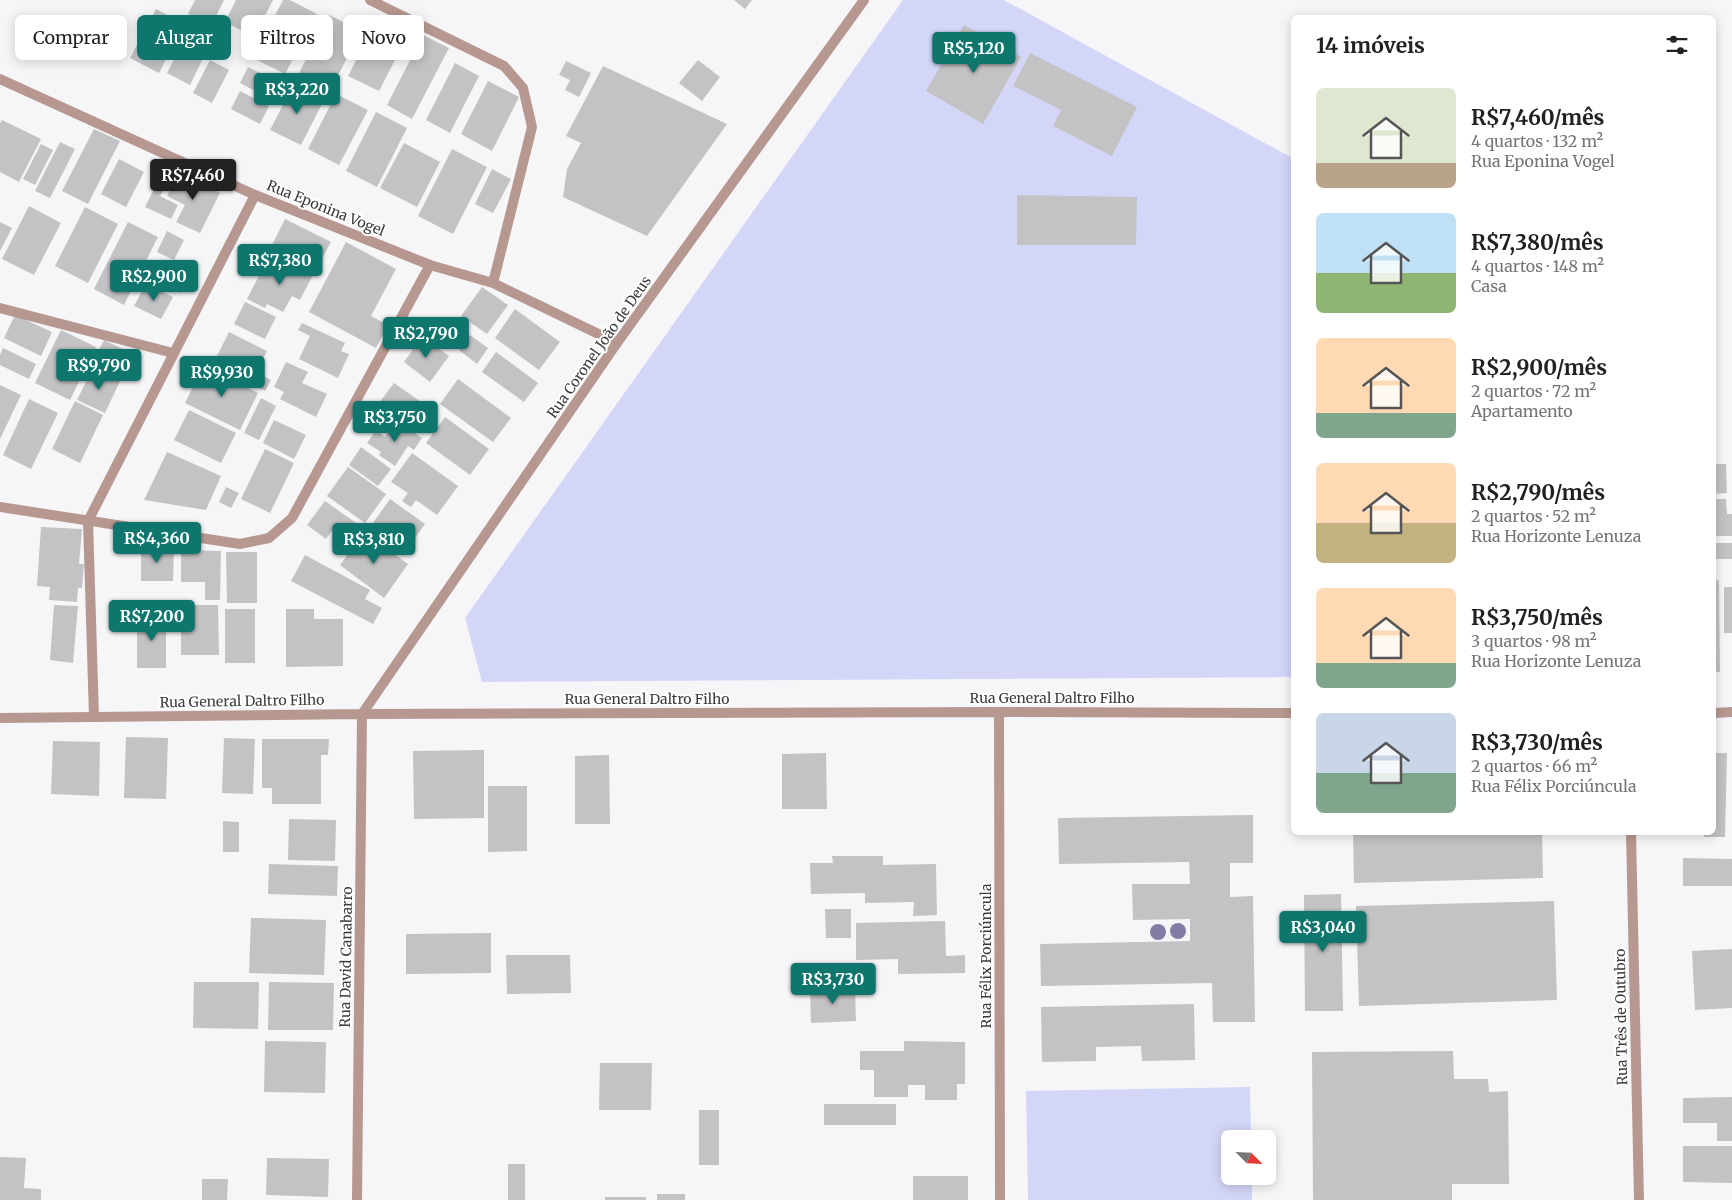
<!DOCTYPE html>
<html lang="pt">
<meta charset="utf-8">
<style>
:root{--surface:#fff;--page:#f6f6f6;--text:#202124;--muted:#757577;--accent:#0f766e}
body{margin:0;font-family:Merriweather,serif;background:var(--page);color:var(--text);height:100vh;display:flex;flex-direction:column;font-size:19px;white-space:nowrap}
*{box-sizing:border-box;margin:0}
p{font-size:16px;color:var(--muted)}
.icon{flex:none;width:28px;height:28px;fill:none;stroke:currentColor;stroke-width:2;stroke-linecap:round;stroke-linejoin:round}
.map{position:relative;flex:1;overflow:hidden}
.side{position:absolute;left:1291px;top:15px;width:425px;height:820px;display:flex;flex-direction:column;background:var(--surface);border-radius:8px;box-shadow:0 2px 12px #0003}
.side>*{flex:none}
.banner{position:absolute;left:15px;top:15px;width:475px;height:45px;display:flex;gap:10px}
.needle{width:32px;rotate:114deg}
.tools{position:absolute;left:1221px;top:1130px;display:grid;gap:10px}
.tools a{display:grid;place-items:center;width:55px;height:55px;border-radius:8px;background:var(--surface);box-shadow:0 2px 12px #0003;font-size:25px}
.price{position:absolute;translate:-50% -42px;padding:0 11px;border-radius:5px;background:var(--accent);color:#fff;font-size:16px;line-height:32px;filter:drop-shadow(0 1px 2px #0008)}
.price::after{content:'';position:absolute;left:50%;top:30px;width:15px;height:11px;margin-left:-8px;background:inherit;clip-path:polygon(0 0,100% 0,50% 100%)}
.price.on{background:#222;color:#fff}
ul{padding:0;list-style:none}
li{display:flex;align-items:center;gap:15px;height:125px;padding:0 25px}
li span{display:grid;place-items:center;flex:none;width:140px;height:100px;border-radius:8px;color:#555}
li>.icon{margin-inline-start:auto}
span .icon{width:60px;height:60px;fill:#fffc;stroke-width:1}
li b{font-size:21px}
h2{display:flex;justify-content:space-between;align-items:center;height:60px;padding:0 25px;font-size:21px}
.tag{padding:0 18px;border-radius:8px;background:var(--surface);box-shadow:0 2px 12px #0003;font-size:18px;line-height:45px}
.tag.on{background:var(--accent);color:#fff}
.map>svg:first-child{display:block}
.green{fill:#d4d6f8}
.building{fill:#c3c3c5}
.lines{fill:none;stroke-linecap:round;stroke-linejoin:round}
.minor{stroke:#b79890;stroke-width:10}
.tertiary{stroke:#b79890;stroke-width:10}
.tree{fill:#837da5}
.labels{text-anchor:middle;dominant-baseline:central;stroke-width:4;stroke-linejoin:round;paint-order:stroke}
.street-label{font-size:14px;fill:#3b3b3c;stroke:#fff}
</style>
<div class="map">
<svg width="1732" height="1200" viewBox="0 0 1732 1200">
<rect width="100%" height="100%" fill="#f6f6f9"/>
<!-- green -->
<path class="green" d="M903,0h101l290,159v518l-812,5 -17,-64z
M1250,1087l1,52h-21v37h22v24h-224l-2,-109z"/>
<!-- building -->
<path class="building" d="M195,0h29l-13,26 -23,-12z
M236,0h37l-19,37 -29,-15z
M283,0h7l27,14 -32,60 -32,-16z
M734,0h18l-7,9z
M156,9l28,15 -25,49 -29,-15z
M329,15l32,16 -30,58 -32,-16z
M378,17l31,16 -30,58 -31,-15z
M964,25l57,32 -38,67 -57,-33z
M187,35l22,11 -19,39 -23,-12z
M423,35l26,13 -37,71 -25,-14z
M1030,53l107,54 -25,49 -59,-30 8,-16 -48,-24z
M210,60l19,10 -17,33 -19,-10z
M698,60l22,17 -18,24 -23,-18z
M566,61l25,12 -12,24 -14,-7 5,-10 -11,-5z
M455,63l24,13 -29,57 -24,-13z
M603,66l124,58 -80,112 -84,-39 4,-28 14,-26 -15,-7z
M248,67l33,16 -9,17 -32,-17z
M488,81l31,16 -27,54 -31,-17z
M294,84l30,16 -23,45 -31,-15z
M240,91l29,15 -9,18 -29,-15z
M336,94l32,16 -29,55 -31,-16z
M376,112l31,16 -30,59 -31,-16z
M2,120l39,19 -22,43 -19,-10v-49z
M94,129l26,12 -32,63 -26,-13z
M60,142l15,7 -25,49 -15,-7z
M404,143l36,19 -23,45 -37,-19z
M41,144l12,6 -18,35 -12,-6z
M452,149l35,18 -34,67 -35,-18z
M119,159l25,13 -18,35 -25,-13z
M492,169l19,10 -18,34 -18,-9z
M179,172l41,21 -20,40 -24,-11 9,-17 -18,-9z
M157,183l8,4 -5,9 18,9 -7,14 -26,-12z
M1017,195l120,2 -1,48h-119z
M29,206l32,17 -27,52 -32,-16z
M85,207l33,17 -30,59 -33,-17z
M285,219l46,23 -14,26 -45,-23z
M0,222l12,6 -12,23z
M128,222l30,15 -34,68 -30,-16z
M167,231l17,9 -10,20 -17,-8z
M346,242l50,27 -25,47 17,9 -12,23 -67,-36z
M281,259l32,16 -13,25 -8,-4 -9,16 -16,-8 -2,4 -18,-9 18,-35 11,6z
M157,263l30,15 -7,15 -30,-16z
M146,284l27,13 -12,22 -27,-13z
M482,287l26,18 -21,29 -26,-18z
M245,302l31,15 -11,22 -31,-15z
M515,309l45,33 -21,28 -44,-32z
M15,315l37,17 -11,24 -37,-18z
M302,323l43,20 -4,8 8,3 -11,24 -39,-19 11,-23 -12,-6z
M61,330l35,17 -26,53 -35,-17z
M229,332l38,19 -11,21 15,8 -6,11 -52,-27z
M470,335l18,13 -11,16 -18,-14z
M422,337l27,19 -19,26 -26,-20z
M104,340l29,14 -12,26 -30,-14z
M3,348l33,16 -7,15 -29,-14v-10z
M496,352l42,31 -14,19 -42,-30z
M286,362l22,10 -6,11 25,11 -11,23 -36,-18 4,-7 -10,-5z
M203,366l55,27 -18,37 -55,-27z
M93,368l27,13 -15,32 -28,-13z
M458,379l53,39 -18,24 -53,-38z
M394,383l30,21 -15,21 -30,-22z
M0,385l21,10 -21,44z
M261,398l15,8 -17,34 -15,-7z
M29,399l29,14 -27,56 -28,-14z
M75,401l28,14 -23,48 -28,-14z
M189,410l47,23 -15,30 -47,-23z
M445,417l44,32 -19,26 -44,-32z
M274,420l32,15 -12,24 -31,-16z
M396,421l26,17 -8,12 -6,-4 -13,20 -16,-11 2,-3 -14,-9 9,-13 9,7z
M361,447l30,22 -13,17 -29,-21z
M265,449l29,14 -24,50 -29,-14z
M167,452l54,24 -15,34 -62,-10z
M412,453l46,33 -21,29 -21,-15 -5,7 -9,-6 6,-8 -17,-11z
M1714,464h12l1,29 -13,1z
M348,467l38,27 -21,29 -38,-27z
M226,487l13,6 -8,15 -12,-6z
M390,499l35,25 -20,28 -35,-25z
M1714,499h12l1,15h5v22h-18z
M325,501l34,24 -6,9 -15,-11 -12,16 -19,-14z
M41,527l41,2 -3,35h5l-2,24h-4l-1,14 -28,-2 1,-13 -13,-1z
M364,532l44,32 -24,34 -44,-33z
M1715,543h17v16h-17z
M141,547h33l-1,34h-32z
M181,550l40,1 -1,49h-15v-18h-24z
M226,552h31v51h-30z
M305,555l65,35 -5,9 17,9 -9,16 -82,-43z
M1719,580l1,92h-6v-91z
M1724,587h8v46h-8z
M54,605l24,1 -5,57 -23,-3z
M181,605h37l1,50h-38z
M225,609h30v54h-30z
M286,609h28v10h29v47l-57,1z
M137,615h29v53h-29z
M126,737l42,1 -2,61 -42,-1z
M224,738l31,1 -2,55 -31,-1z
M262,739h67l-1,16h-7v49h-49v-16h-10z
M53,741l47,1 -1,54 -48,-2z
M484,750v68l-70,1 -1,-68z
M826,753l1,56h-45v-55z
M1714,753h13l-2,84h-21v-5h10z
M609,755l1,69h-35v-68z
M488,786h39v65l-39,1z
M1253,815v48h-23v34l23,-1 2,126h-42l-1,-39 -171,3 -1,-42 150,-3v-22l-57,1 -1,-36h58l-1,-22 -130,2 -1,-46z
M289,819l47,1 -1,41 -47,-1z
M223,821l16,1v30h-16z
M1353,832h189l1,46 -189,5z
M832,856h51v9l53,-1 1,51 -24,1 1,-14 -49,1v-10l-54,1 -1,-31h23z
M1683,858l49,1v27h-49z
M269,864l69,2 -1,30 -69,-2z
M1341,894l2,117h-38l-1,-116z
M1554,901l3,99 -198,6 -3,-100z
M825,909h26v29h-25z
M251,918l75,2 -2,55 -75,-2z
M945,921l1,35 19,-1v18l-67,1v-15l-42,1v-37z
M491,933v40l-85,1v-40z
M1732,949v59l-37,2 -3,-59z
M506,955h64l1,38 -64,1z
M194,982h65l-1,47 -65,-1z
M269,982l65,1 -1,47h-65z
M855,987l1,34 -45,2 -1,-35z
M1194,1004l1,56 -53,1 -1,-15 -45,1v14l-54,1 -1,-55z
M265,1041l61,1 -1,51 -61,-1z
M904,1041l61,1v42h-8v16h-32v-15h-17v12h-34v-27h-14v-19h44z
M1453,1051l1,28h34l1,13 19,-1 1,93h-57v16h-139l-1,-148z
M600,1063h52l-1,47h-52z
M1732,1097v44h-15v-18h-34v-25z
M824,1104h72v21h-72z
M699,1110h20v55h-20z
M1683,1146h49v37l-49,-1z
M0,1157l26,1 -2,30 17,1v11h-41z
M267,1158l62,1 -1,38 -62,-2z
M508,1164h17v36h-17z
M913,1176h55v24h-55z
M202,1179h26l-1,21h-25z
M657,1194h28v6h-28z
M605,1197h41v3h-41z"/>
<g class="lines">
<!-- minor -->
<path class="minor" d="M370,0l134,66 19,22 9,39 -39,156
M0,79l255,116 175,70 63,18 124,60
M0,308l173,45
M0,507l240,37 29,-6 23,-20 138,-253
M999,712l1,488
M1714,713l18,-1
M362,714l637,-2 295,1
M94,717l-6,-196 167,-326
M1631,832l8,368"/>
<!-- tertiary -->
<path class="tertiary" d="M362,714l255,-371 247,-343
M0,718l362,-4
M357,1200l5,-486"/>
</g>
<!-- trees -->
<g class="tree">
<circle cx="1178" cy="931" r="8"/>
<circle cx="1158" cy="932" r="8"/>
</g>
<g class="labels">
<!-- street labels -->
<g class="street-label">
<text transform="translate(326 208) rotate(22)">Rua Eponina Vogel</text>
<text transform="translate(599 347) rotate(-55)">Rua Coronel João de Deus</text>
<text x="1052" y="698">Rua General Daltro Filho</text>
<text x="647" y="699">Rua General Daltro Filho</text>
<text transform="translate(242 701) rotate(-1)">Rua General Daltro Filho</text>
<text transform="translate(986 956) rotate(-90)">Rua Félix Porciúncula</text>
<text transform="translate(346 957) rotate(-89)">Rua David Canabarro</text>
<text transform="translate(1621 1017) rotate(-91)">Rua Três de Outubro</text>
</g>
</g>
</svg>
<div class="tools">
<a><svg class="needle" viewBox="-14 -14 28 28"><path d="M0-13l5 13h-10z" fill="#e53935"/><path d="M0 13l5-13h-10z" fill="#757577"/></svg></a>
</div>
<b class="price" style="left:974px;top:74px">R$5,120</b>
<b class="price" style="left:297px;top:115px">R$3,220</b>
<b class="price on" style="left:193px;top:201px">R$7,460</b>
<b class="price" style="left:280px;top:286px">R$7,380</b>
<b class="price" style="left:154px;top:302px">R$2,900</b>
<b class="price" style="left:426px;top:359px">R$2,790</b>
<b class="price" style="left:99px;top:391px">R$9,790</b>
<b class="price" style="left:222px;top:398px">R$9,930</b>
<b class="price" style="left:395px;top:443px">R$3,750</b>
<b class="price" style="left:157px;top:564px">R$4,360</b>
<b class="price" style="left:374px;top:565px">R$3,810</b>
<b class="price" style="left:152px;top:642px">R$7,200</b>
<b class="price" style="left:1323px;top:953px">R$3,040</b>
<b class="price" style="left:833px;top:1005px">R$3,730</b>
<div class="banner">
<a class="tag">Comprar</a>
<a class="tag on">Alugar</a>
<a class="tag">Filtros</a>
<a class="tag">Novo</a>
</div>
<section class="side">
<h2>14 imóveis<svg class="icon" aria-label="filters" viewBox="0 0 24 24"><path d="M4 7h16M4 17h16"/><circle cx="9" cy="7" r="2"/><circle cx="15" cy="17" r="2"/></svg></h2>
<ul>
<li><span style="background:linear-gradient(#dfe7d0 75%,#b9a48a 0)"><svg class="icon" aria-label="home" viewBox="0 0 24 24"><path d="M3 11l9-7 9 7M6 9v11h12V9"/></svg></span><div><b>R$7,460/mês</b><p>4 quartos · 132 m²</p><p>Rua Eponina Vogel</p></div></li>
<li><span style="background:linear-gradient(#bfe0f5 60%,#8fb573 0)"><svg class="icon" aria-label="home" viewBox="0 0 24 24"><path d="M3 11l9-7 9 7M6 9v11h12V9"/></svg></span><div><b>R$7,380/mês</b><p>4 quartos · 148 m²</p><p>Casa</p></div></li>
<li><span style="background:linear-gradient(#ffd9b3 75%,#7fa58c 0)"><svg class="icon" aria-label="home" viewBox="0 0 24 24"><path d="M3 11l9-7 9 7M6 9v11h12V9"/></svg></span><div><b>R$2,900/mês</b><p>2 quartos · 72 m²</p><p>Apartamento</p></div></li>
<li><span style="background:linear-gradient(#ffd9b3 60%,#c2b280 0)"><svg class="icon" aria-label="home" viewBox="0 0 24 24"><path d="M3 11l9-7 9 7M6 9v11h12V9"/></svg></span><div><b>R$2,790/mês</b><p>2 quartos · 52 m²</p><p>Rua Horizonte Lenuza</p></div></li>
<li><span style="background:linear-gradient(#ffd9b3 75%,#7fa58c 0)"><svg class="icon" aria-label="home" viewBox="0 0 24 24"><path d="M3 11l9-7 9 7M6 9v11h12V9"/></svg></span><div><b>R$3,750/mês</b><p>3 quartos · 98 m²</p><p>Rua Horizonte Lenuza</p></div></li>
<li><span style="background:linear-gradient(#c9d6e8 60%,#7fa58c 0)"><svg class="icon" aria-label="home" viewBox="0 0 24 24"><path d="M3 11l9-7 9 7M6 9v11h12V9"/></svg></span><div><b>R$3,730/mês</b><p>2 quartos · 66 m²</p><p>Rua Félix Porciúncula</p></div></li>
</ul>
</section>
</div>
